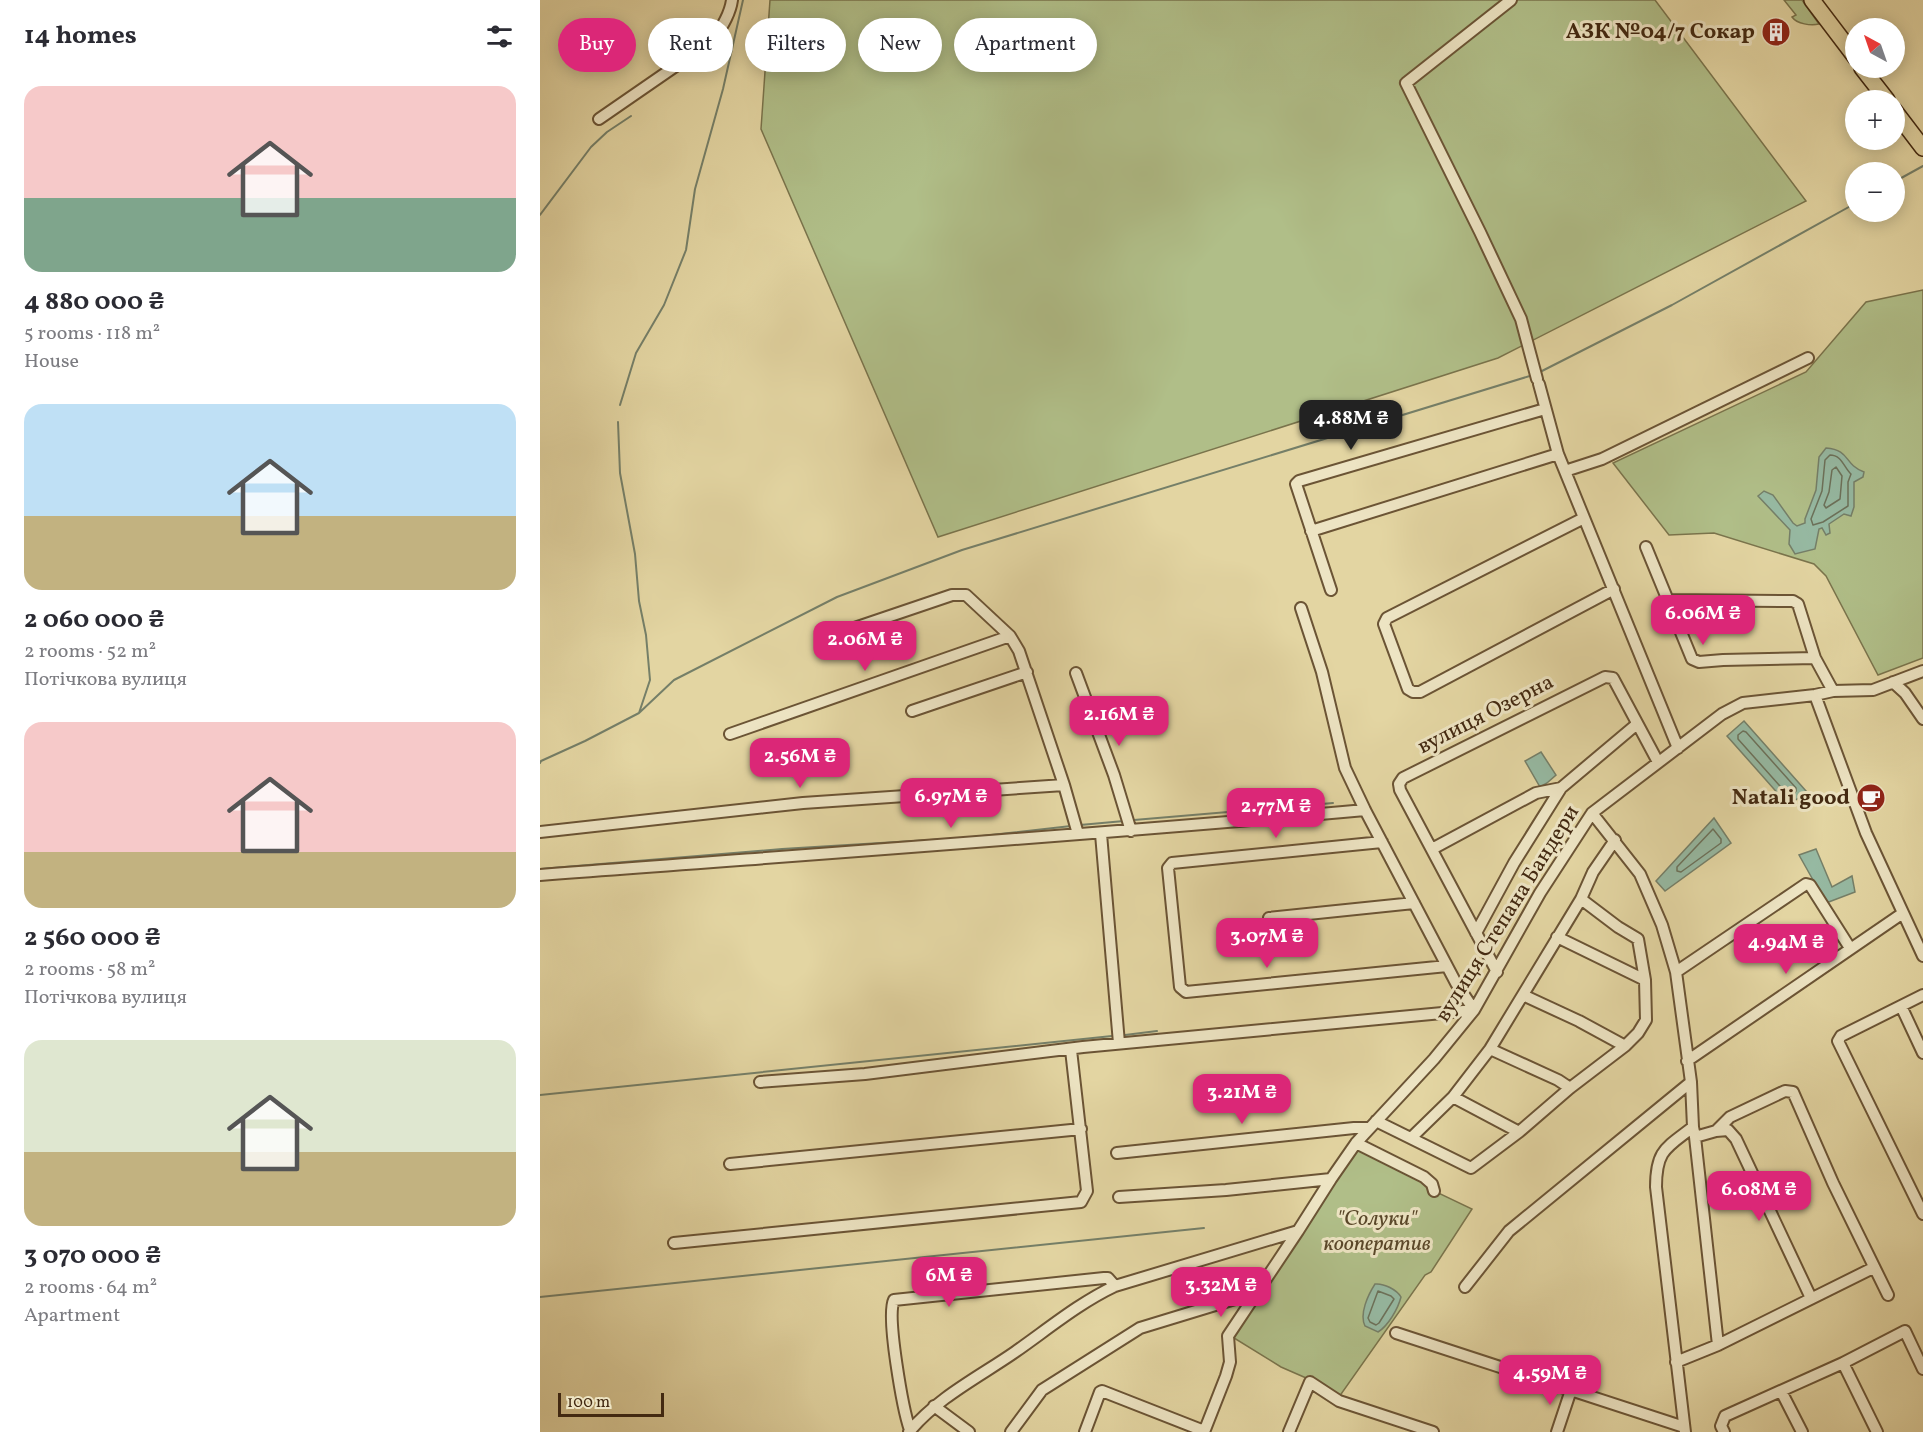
<!DOCTYPE html>
<meta charset="utf-8">
<style>
:root{--surface:#fff;--page:#f2f2f3;--text:#2b2b33;--muted:#7c7c81;--accent:#db2777}
body{margin:0;font-family:Vollkorn,serif;background:var(--page);color:var(--text);height:100vh;display:flex;flex-direction:column;font-size:22px;white-space:nowrap}
*{box-sizing:border-box;margin:0}
p{font-size:20px;color:var(--muted)}
.icon{flex:none;width:33px;height:33px;fill:none;stroke:currentColor;stroke-width:2;stroke-linecap:round;stroke-linejoin:round}
.map{position:relative;flex:1;overflow:hidden}
.panel{display:flex;flex-direction:column;background:var(--surface);width:540px}
.panel>*{flex:none}
.guide{position:absolute;left:18px;top:18px;width:570px;height:54px;display:flex;gap:12px}
.needle{width:39px;rotate:320deg}
.tools{position:absolute;left:1305px;top:18px;display:grid;gap:12px}
.tools a{display:grid;place-items:center;width:60px;height:60px;border-radius:50%;background:var(--surface);box-shadow:0 3px 15px #0003;font-size:30px}
.scale{position:absolute;left:18px;bottom:15px;width:106px;box-sizing:border-box;padding-left:6px;border:3px solid #432911;border-top:0;font-size:16px;line-height:21px;white-space:nowrap;color:#432911;-webkit-text-stroke:4px #ede4c3;paint-order:stroke}
.price{position:absolute;translate:-50% -51px;padding:0 14px;border-radius:12px;background:var(--accent);color:#fff;font-size:20px;line-height:39px;filter:drop-shadow(0 2px 3px #0008)}
.price::after{content:'';position:absolute;left:50%;top:36px;width:18px;height:14px;margin-left:-9px;background:inherit;clip-path:polygon(0 0,100% 0,50% 100%)}
.price.current{background:#222;color:#fff}
ul{padding:0;list-style:none}
li{display:grid;align-content:center;gap:12px;height:318px;padding:0 24px}
li span{display:grid;place-items:center;height:186px;border-radius:18px;color:#555}
li>.icon{margin-inline-start:auto}
span .icon{width:108px;height:108px;fill:#fffc;stroke-width:1}
li b{font-size:26px}
h2{display:flex;justify-content:space-between;align-items:center;height:72px;padding:0 24px;font-size:26px}
.tag{padding:0 21px;border-radius:27px;background:var(--surface);box-shadow:0 3px 15px #0003;font-size:21px;line-height:54px}
.tag.current{background:var(--accent);color:#fff}
main{display:flex;flex:1;min-height:0}
.map>svg:first-child{display:block}
.green{fill:#b0be88;stroke:#7a744c;stroke-width:1.5}
.water{fill:#96b9a2;stroke:#757f68;stroke-width:1.5}
.lines{fill:none;stroke-linecap:round;stroke-linejoin:round}
.shore{stroke:#6c715a;stroke-width:1.5}
.stream{stroke:#757f68;stroke-width:2}
.minor-casing{stroke:#6b5435;stroke-width:14}
.highway-casing{stroke:#432911;stroke-width:18}
.minor{stroke:#ede4c3;stroke-width:10}
.highway{stroke:#e3d5a2;stroke-width:15}
.labels{text-anchor:middle;dominant-baseline:central;stroke-width:6;stroke-linejoin:round;paint-order:stroke}
.poi-label{font-size:22px;font-weight:bold;fill:#432911;stroke:#ede4c3;text-anchor:end}
.street-label{font-size:22px;fill:#432911;stroke:#ede4c3}
.park-label{font-size:22px;font-style:italic;fill:#594729;stroke:#ede4c3}
</style>
<main>
<section class="panel">
<h2>14 homes<svg class="icon" aria-label="filters" viewBox="0 0 24 24"><path d="M4 7h16M4 17h16"/><circle cx="9" cy="7" r="2"/><circle cx="15" cy="17" r="2"/></svg></h2>
<ul>
<li><span style="background:linear-gradient(#f6c9c9 60%,#7fa58c 0)"><svg class="icon" aria-label="home" viewBox="0 0 24 24"><path d="M3 11l9-7 9 7M6 9v11h12V9"/></svg></span><div><b>4 880 000 ₴</b><p>5 rooms · 118 m²</p><p>House</p></div></li>
<li><span style="background:linear-gradient(#bfe0f5 60%,#c2b280 0)"><svg class="icon" aria-label="home" viewBox="0 0 24 24"><path d="M3 11l9-7 9 7M6 9v11h12V9"/></svg></span><div><b>2 060 000 ₴</b><p>2 rooms · 52 m²</p><p>Потічкова вулиця</p></div></li>
<li><span style="background:linear-gradient(#f6c9c9 70%,#c2b280 0)"><svg class="icon" aria-label="home" viewBox="0 0 24 24"><path d="M3 11l9-7 9 7M6 9v11h12V9"/></svg></span><div><b>2 560 000 ₴</b><p>2 rooms · 58 m²</p><p>Потічкова вулиця</p></div></li>
<li><span style="background:linear-gradient(#dfe7d0 60%,#c2b280 0)"><svg class="icon" aria-label="home" viewBox="0 0 24 24"><path d="M3 11l9-7 9 7M6 9v11h12V9"/></svg></span><div><b>3 070 000 ₴</b><p>2 rooms · 64 m²</p><p>Apartment</p></div></li>
</ul>
</section>
<div class="map">
<svg width="1383" height="1432" viewBox="0 0 1383 1432">
<rect width="100%" height="100%" fill="#e3d5a2"/>
<filter id="stains"><feTurbulence type="fractalNoise" baseFrequency=".00333" numOctaves="4"/><feColorMatrix values="0 0 0 0 .2 0 0 0 0 .09 0 0 0 0 .02 0 0 0 .5 -.17"/></filter>
<radialGradient id="worn" r=".72"><stop offset=".6" stop-color="#630" stop-opacity="0"/><stop offset="1" stop-color="#630" stop-opacity=".3"/></radialGradient>
<!-- green -->
<path class="green" d="M230,0h885l151,201 -308,157 -560,179 -177,-408z
M1244,0h18l17,24c-8,2 -22,0 -27,-7l4,-2z
M1383,290v368l-45,17 -52,-99 -12,-12 -100,-31 -45,2 -56,-72 193,-91 60,-70z
M817,1148l70,34 7,9 38,18 -41,63 -6,3 -86,122 -26,-16 -32,-14 -47,-29 -1,-4z"/>
<!-- water -->
<path class="water" d="M1286,448c25,2 17,16 38,24l-1,5 -9,5v25l-3,9 -7,-2 -15,10 1,9 -4,2 -4,-7 -3,1 -4,20 -20,5 -6,-10 1,-14 -32,-34 6,-5 9,4 20,28 4,3 8,-3v-4l11,-29 3,-33z
M1204,721l62,70 -17,15 -62,-70z
M1001,752l15,23 -9,8 -7,4 -15,-26z
M1174,818l17,25 -66,48 -9,-10z
M1276,849l16,38 20,-11 3,16 -29,11 -27,-48z
M835,1284c9,-1 22,6 26,13 -3,12 -13,29 -23,35l-13,-6c-6,-12 3,-31 10,-42z"/>
<g class="lines">
<!-- shore -->
<path class="shore" d="M1290,455c12,0 14,13 21,19l-3,8v24l-25,16 -10,3 -2,-6 11,-28 3,-31z
M1296,467l6,9 -2,23 -14,9 -2,-3 5,-13 3,-22z
M1203,731l3,1 50,56v3l-4,5 -4,-1 -50,-56v-4z
M1173,829l8,10v4l-40,29 -4,-1v-4z
M838,1291l13,5 3,3 -15,24 -3,2 -6,-3 -2,-4z"/>
<!-- stream -->
<path class="stream" d="M1354,182l29,-16
M0,215l51,-68 16,-15 24,-16
M998,373l134,-68 184,-102
M80,405l16,-52 28,-48 22,-55 9,-61 28,-100 20,-89
M78,422l2,51 15,81 4,47 7,34 4,45 -11,33 35,-33 163,-83 125,-47 571,-175
M0,763l1,-2 44,-20 54,-28
M594,820l199,-17
M540,825l44,-4
M415,839l116,-13
M0,869l242,-20 164,-10
M585,1035l32,-4
M0,1095c190,-21 381,-38 572,-59
M0,1297l664,-69"/>
<!-- minor casing -->
<g class="minor-casing">
<path id="minor" d="M971,0l-105,83 74,149 41,87 16,60
M59,119l113,-78c9,-12 18,-26 20,-41
M999,384l19,70 120,294
M1025,471l37,-12 206,-101
M1044,518l-197,100 -3,6 24,65 5,3h7l194,-103
M771,531l247,-77
M1106,547l46,112 7,3 24,-2 92,-2
M791,590l-35,-106 3,-3 246,-72
M1128,600l125,1 5,3 17,54 18,33
M291,636l121,-41h14l44,41 9,15 45,134 14,49
M536,673l38,102 17,56
M1353,682l12,11 18,26
M1275,695l51,138 57,123
M372,711l115,-39
M190,734l280,-98
M1052,813l48,61 22,51 14,47 15,110 2,45c-27,21 -37,23 -37,60l29,245
M0,832l263,-29 261,-18
M561,834l18,209
M842,842l-210,21 -4,5 12,119 6,5 261,-26
M892,849l104,-56 25,-5 76,-64
M0,875c275,-21 550,-40 825,-65
M729,918l145,-15
M936,933l38,-70 47,-75
M1017,937l88,43
M957,972l-97,-182 -1,-6 4,-6 202,-101 8,1 45,84
M1136,972l130,-88 4,1 40,63
M983,995l56,26 46,25
M1383,995l-82,41 -3,5 85,173
M1361,1006l22,47
M950,1049l68,31 12,8
M1147,1061l216,-148
M220,1082l105,-8 218,-27 391,-37 -18,-27 -91,-173 -20,-42 -23,-96 -21,-64
M913,1097l66,35
M836,1121l95,47 48,-36 51,-44 55,-42 13,-13 8,-13 -1,-40 -7,-41 -20,-12 -37,-28
M1153,1127l2,10 21,-6 14,-14 55,-26 8,1 40,91 55,112
M1176,1131l12,-1 8,9 75,159
M1155,1137l23,208
M871,1138l42,-41 37,-48 91,-150 12,-27 22,-32
M816,1143l68,34 8,7 2,7
M577,1153l237,-25h15
M190,1164l351,-35
M579,1197l107,-7 105,-11
M134,1243l407,-41 6,-11 -16,-141
M925,1287l44,-56 182,-149
M856,1333l288,94
M1136,1362l42,-17 155,-77
M1303,1363l34,69
M1241,1391l21,41
M394,1406l35,26
M370,1430c-7,-20 -24,-114 -16,-130l210,-22h4l7,8
M369,1432c29,-35 70,-55 106,-80 33,-23 64,-49 100,-66l183,-55 33,-52 25,-36 78,-84 40,-49 66,-117 52,-80 130,-99 21,-11 72,-8 18,-4 40,-1 50,-19
M471,1432l31,-42 98,-62 118,-36
M545,1432l15,-40 2,-1 102,40
M664,1432l22,-56 4,-14 -2,-26 70,-105
M749,1432l21,-50 29,19 94,31
M1017,1432l14,-42
M1184,1432l-3,-6 4,-10 118,-53 62,-32 18,38"/>
</g>
<!-- highway casing -->
<g class="highway-casing">
<path id="highway" d="M1272,0l44,58
M1322,68l25,32
M1354,110l29,38"/>
</g>
<!-- minor -->
<use href="#minor" class="minor"/>
<!-- highway -->
<use href="#highway" class="highway"/>
</g>
<!-- icons -->
<defs>
<g id="building-disc" transform="scale(1.5)"><circle r="9.5" fill="#8f2418" stroke="#ede4c3"/><path d="M-4-6H4V6H1V3H-1V6H-4ZM-2.5-4.3h1.7v1.8h-1.7ZM.8-4.3h1.7v1.8H.8ZM-2.5-1h1.7V.8h-1.7ZM.8-1h1.7V.8H.8Z" fill="#fff"/></g>
<g id="cafe-disc" transform="scale(1.5)"><circle r="9.5" fill="#8f2418" stroke="#ede4c3"/><path d="M-5.5-4.5H6V0H3Q3 3.5 0 3.5H-2.5Q-5.5 3.5-5.5 0ZM3-3.2v2h1.7v-2ZM-6 4.5H4V6H-6Z" fill="#fff"/></g>
</defs>
<g fill-rule="evenodd">
<use href="#building-disc" x="1236" y="32"/>
<use href="#cafe-disc" x="1331" y="798"/>
</g>
<g class="labels">
<!-- poi labels -->
<g class="poi-label">
<text x="1215" y="32">АЗК №04/7 Сокар</text>
<text x="1310" y="798">Natali good</text>
</g>
<!-- street labels -->
<g class="street-label">
<text transform="translate(946 715) rotate(-27)">вулиця Озерна</text>
<text transform="translate(968 914) rotate(-58)">вулиця Степана Бандери</text>
</g>
<!-- park labels -->
<g class="park-label">
<text x="837" y="1219">"Солуки"<tspan x="837" dy="25">кооператив</tspan></text>
</g>
</g>
<rect width="100%" height="100%" filter="url(#stains)"/>
<rect width="100%" height="100%" fill="url(#worn)"/>
</svg>
<div class="tools">
<a><svg class="needle" viewBox="-14 -14 28 28"><path d="M0-13l5 13h-10z" fill="#e53935"/><path d="M0 13l5-13h-10z" fill="#7c7c81"/></svg></a>
<a>+</a>
<a>−</a>
</div>
<div class="scale">100 m</div>
<b class="price current" style="left:811px;top:451px">4.88M ₴</b>
<b class="price" style="left:1163px;top:646px">6.06M ₴</b>
<b class="price" style="left:325px;top:672px">2.06M ₴</b>
<b class="price" style="left:579px;top:747px">2.16M ₴</b>
<b class="price" style="left:260px;top:789px">2.56M ₴</b>
<b class="price" style="left:411px;top:829px">6.97M ₴</b>
<b class="price" style="left:736px;top:839px">2.77M ₴</b>
<b class="price" style="left:727px;top:969px">3.07M ₴</b>
<b class="price" style="left:1246px;top:975px">4.94M ₴</b>
<b class="price" style="left:702px;top:1125px">3.21M ₴</b>
<b class="price" style="left:1219px;top:1222px">6.08M ₴</b>
<b class="price" style="left:409px;top:1308px">6M ₴</b>
<b class="price" style="left:681px;top:1318px">3.32M ₴</b>
<b class="price" style="left:1010px;top:1406px">4.59M ₴</b>
<div class="guide">
<a class="tag current">Buy</a>
<a class="tag">Rent</a>
<a class="tag">Filters</a>
<a class="tag">New</a>
<a class="tag">Apartment</a>
</div>
</div>
</main>
